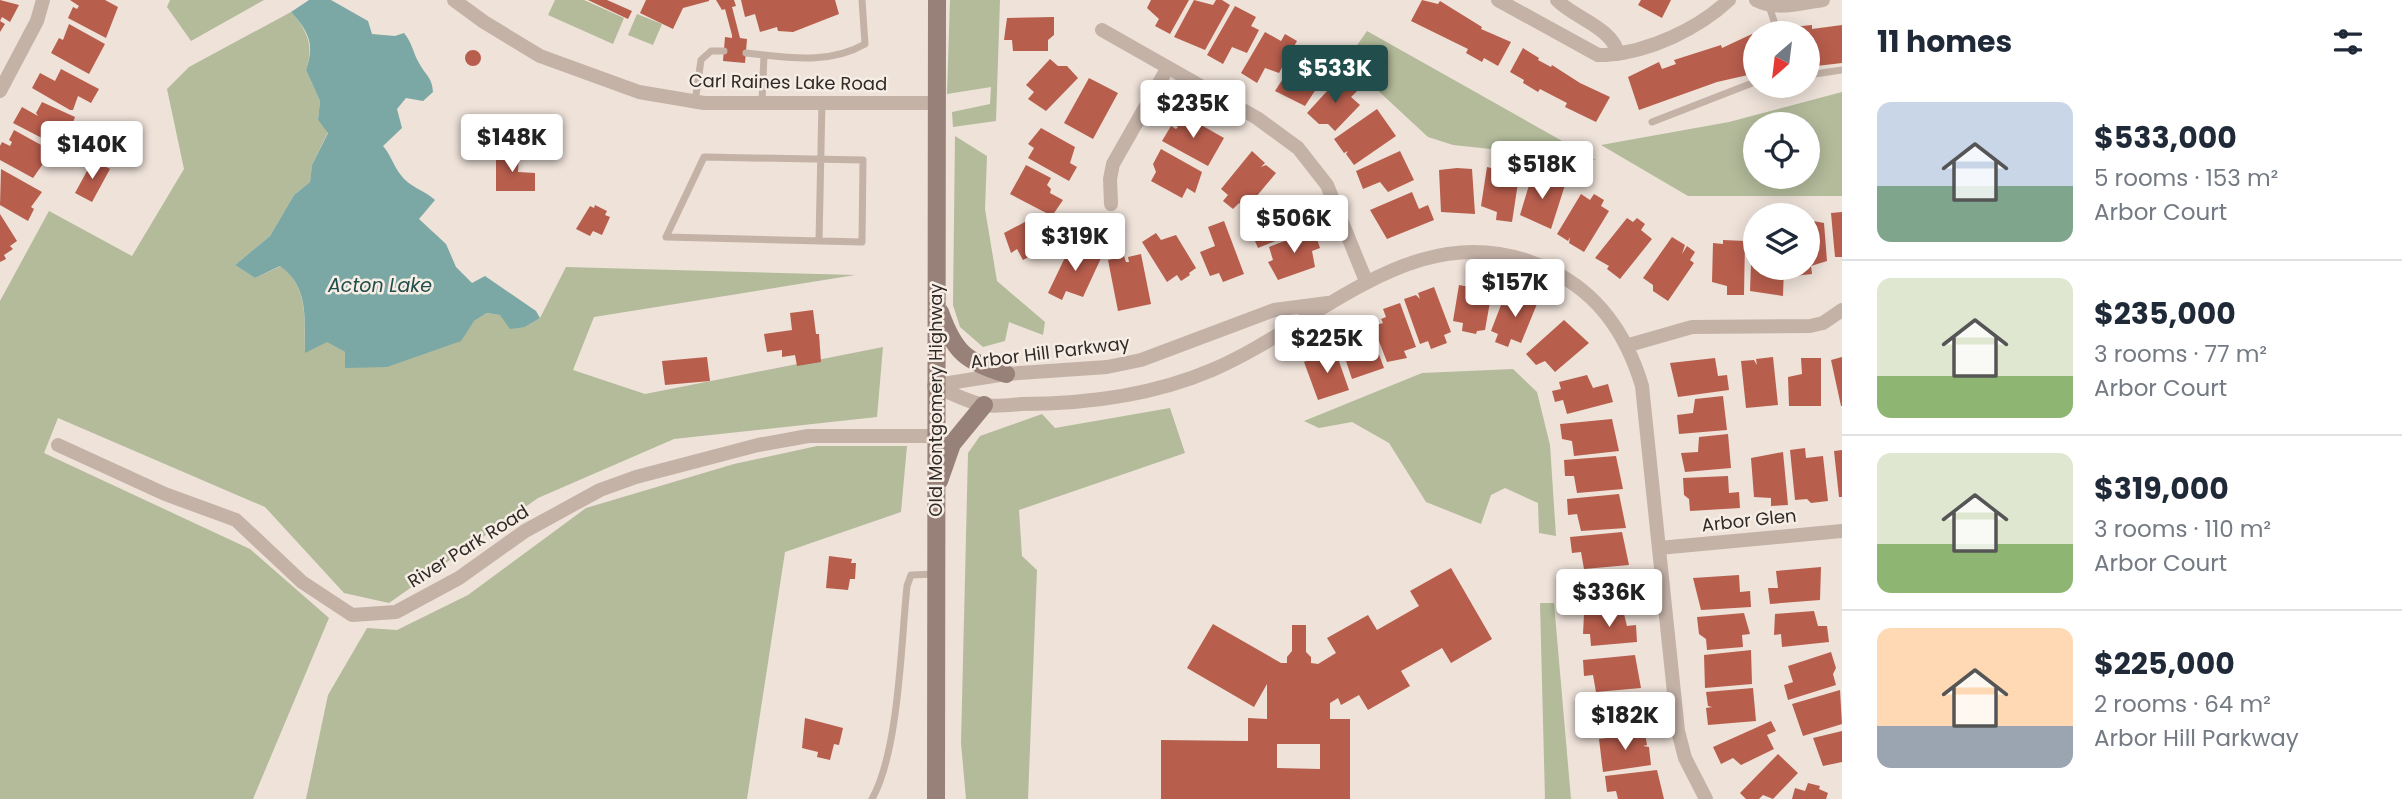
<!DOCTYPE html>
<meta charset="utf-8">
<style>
:root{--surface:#fff;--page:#f6f6f7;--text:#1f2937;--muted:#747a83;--line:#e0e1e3;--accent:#214e4d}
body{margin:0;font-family:Poppins,sans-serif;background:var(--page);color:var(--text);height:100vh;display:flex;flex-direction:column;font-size:26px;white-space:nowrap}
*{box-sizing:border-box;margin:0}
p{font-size:23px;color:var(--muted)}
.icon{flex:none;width:38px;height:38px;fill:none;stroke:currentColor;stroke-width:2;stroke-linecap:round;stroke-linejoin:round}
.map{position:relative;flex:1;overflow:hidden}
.side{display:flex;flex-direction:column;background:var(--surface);width:560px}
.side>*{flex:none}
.needle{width:46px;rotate:208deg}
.buttons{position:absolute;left:1743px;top:21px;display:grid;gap:14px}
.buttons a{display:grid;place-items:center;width:77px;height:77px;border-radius:50%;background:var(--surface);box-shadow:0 4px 18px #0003;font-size:35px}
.price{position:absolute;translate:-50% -60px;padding:0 16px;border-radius:7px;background:#fff;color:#222;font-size:23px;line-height:46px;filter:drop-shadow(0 2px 4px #0008)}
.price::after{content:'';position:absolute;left:50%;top:42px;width:21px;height:16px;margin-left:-10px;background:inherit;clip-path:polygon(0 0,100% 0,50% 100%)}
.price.current{background:var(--accent);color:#fff}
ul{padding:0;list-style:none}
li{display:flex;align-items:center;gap:21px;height:175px;padding:0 35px}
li+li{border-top:2px solid var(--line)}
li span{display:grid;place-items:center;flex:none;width:196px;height:140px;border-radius:14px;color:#555}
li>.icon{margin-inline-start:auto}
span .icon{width:84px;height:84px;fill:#fffc;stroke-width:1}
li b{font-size:30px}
h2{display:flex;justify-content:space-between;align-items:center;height:84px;padding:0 35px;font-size:30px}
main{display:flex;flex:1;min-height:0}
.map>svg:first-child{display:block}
.green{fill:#b3bb9b;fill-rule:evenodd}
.water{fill:#7ba7a5}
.building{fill:#b85e4d;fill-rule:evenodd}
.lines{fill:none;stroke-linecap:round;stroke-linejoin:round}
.lane{stroke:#c4b2a7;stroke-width:7}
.street{stroke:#c4b2a7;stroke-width:14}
.secondary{stroke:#978178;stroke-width:18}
.labels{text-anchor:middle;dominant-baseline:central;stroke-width:5;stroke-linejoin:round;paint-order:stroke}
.street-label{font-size:18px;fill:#312926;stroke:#f6ede5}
.water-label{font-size:19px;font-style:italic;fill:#214e4d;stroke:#f6ede5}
</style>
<main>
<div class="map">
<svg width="1842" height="799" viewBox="0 0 1842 799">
<rect width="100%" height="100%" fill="#eee2d9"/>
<!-- green -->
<path class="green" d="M170,0h94l-73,41 -24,-34z
M555,0h29l40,18 -11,26 -65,-29z
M950,0h50l-4,121 -43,6 -1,-15 38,-8 1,-17 -44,7z
M291,12c17,19 23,34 15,58l14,31 -2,19 10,12 -16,33 -2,17 -16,13 -24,41 -35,29 20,13 26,-12c28,23 23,52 24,86l21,-11 19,11 1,16 128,-47 13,-8 13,2 25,12 15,-9 26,-51 289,8 -261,42 -21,53 72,24 238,-47 -6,70 -203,22 -136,59 -149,105 -45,-10 -79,-86 -207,-89 -14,35 206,96 79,69 -76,181h-253v-498l49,-90 83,45 52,-87 -17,-80 22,-22z
M637,14l25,10 -9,21 -25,-10z
M1367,31l229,129 -143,-15 -25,-8 -82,-76z
M1842,92v104h-154l-87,-51 128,-23zM1755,124h53v53h-53z
M955,136l32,20 -2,53 12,72 48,41 -2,13 -34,-13 -4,19 -22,6 -23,-20 -7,-22z
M1513,369l24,23 13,53 6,91 -17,-3 -1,-30 -33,-15 -14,7 -10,29 -55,-22 -37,-59 -37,-21 -33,6 -15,-7 118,-48z
M1170,408l15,45 -166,57 3,46 15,14 -9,229h-62l-5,-56 7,-290 12,-17 62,-22 13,14z
M817,446h90l-6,66 -116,40 -38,247h-441l22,-104 39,-67 30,2 71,-35 118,-87 148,-44z
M1540,603h14l17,196h-26z"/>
<!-- water -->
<path class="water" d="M309,0h22l37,21 4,13 23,2 9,-3c9,11 9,20 15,30 7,13 13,14 14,29l-10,9 -17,-3 -9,11 5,19 -19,18c8,9 10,19 17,28 9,13 24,16 35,26l-16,19 27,25 10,23 16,16 13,-7 51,35 4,7 -15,9 -15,2 -10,-14 -13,-2 -13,8 -13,20 -74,26 -42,1v-16l-18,-10 -22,11c-1,-34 5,-65 -25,-87l-25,12 -20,-13 35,-29 24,-41 16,-13 2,-17 16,-32 -10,-13 2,-19 -14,-31c9,-26 3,-38 -15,-58z"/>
<!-- building -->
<path class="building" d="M0,0l19,5 -9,17 -8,-5 -2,4 5,3 -5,8z
M70,0h35l13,7 -12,31 -38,-20 5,-11 4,2 2,-3z
M588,0h19l25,11 -4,8z
M646,0h63v1l-26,7 -10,21 -33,-16z
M716,0h18l2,6 -4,1 8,31 7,1 -2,24 -22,-2 2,-24 7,1v-3l-7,-26 -3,1z
M741,0h94l4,14 -46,18 -15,-1 -1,-4 -17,5 -5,-18 -10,3z
M1151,0h38l-19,34 -15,-8 4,-7 -12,-11z
M1194,0l19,5 3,-5h6l8,5 -25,45 -31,-13z
M1422,0l16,4 2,-3 42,26 -1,2 30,13 -13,24 -14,-8 -2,4 -16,-9 2,-4 -57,-28z
M1641,0h30l-9,18 -24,-13z
M1235,6l21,11 -5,9 8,4 -12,23 -15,-6 -9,17 -16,-9z
M1054,17v18l-6,5v11h-35l-1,-11h-8l3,-22z
M69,24l36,20 -16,30 -38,-21 8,-15 4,2z
M1812,25v4l30,-4v38l-34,4v-34h-14l-1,-6z
M1265,32l16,9 4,-7 12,7 -18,32 -14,-5 -8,15 -16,-10z
M1752,34l3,34 -8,4 1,3 -31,7 -78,28 -11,-33 31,-15 3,7 14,-5 -2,-4 47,-15 1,3z
M1523,48l16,10 -1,2 13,7 1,-2 28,18 30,14 -14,25 -31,-15 2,-4 -27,-14 -2,3 -15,-9 1,-3 -14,-8z
M465 58a8 8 0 1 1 16 0a8 8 0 1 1-16 0Z
M1313,50l20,13 -28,43 -30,-15 25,-39 8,6z
M1050,59l8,7h9l11,12 -32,33 -18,-12 6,-7 -8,-7z
M61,69l38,20 -8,14 -13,-7 -5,14h-3l-38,-22 8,-15 15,8z
M1089,78l29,15 -25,46 -29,-16z
M1339,78l18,13 -6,6 9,8 -25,26 -7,-7h-9l-12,-11z
M42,102l33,15 -6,16 -7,-3 -2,5 6,3 -5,10 -48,-25 9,-16 16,9 -2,-3z
M1377,109l19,27 -42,29 -8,-11 2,-3 -4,2 -10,-14z
M1180,113l44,25 -16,28 -46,-25 9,-15 5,3 2,-2 -5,-3z
M1041,128l34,19 -5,16 7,4 -8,14 -41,-23 6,-10 -6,-4z
M14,130l38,21 -19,27 -33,-18v-14l2,-4 8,4 2,-4 -3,-2z
M1161,149l41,23 -7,21 -8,-5 -5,10 -31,-17 5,-9 -3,-8z
M1252,151l13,12 -4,4 5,-2 10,8 -30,36 -7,-6 -6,6 -10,-8 5,-6 -7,-6z
M1400,151l14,29 -26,12 -8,-10 -17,7 -7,-18z
M496,152h23l-1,20 17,1v18h-39z
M93,160l17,9 -18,33 -17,-9z
M1026,165l25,13 -4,7 4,4 -1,4 13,7 -11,16 -42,-22z
M1496,166l12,2 -2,6 13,2 -7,46 -16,-2 1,-8 -16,-6 6,-39 8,2z
M1457,168l15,1 3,45 -34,-2 -2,-42z
M1,169l41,23 -11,15 3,2 -6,12 -28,-16z
M1532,175l33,10 -14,44 -31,-14z
M1412,192l7,17 9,-4 6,15 -47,19 -17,-29z
M1581,194l9,6 4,-6 10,6 -3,6 8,5 -25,41 -15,-9 1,-6 -2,4 -11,-7z
M1297,196l8,33 -47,19 -6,-14 8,-3 -6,-18z
M595,205l12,6 -2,4 5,2 -8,18 -9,-4 -3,5 -14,-7 14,-23 4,2z
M1842,212v45h-7l-4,-44z
M0,214l17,27 -7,5 3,3 -9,6 2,4 -6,3z
M1038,215l11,13 7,-4 8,14 -41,22 -6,-11 -6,4 -7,-20z
M1627,218l6,4 4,-4 8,6 -4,6 11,9 -32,40 -13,-10 2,-3 -14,-8z
M1808,220l16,3 3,38 -16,5 1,8 -18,2 -1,-8h15z
M1224,221l20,53 -21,8 -4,-9 -9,3 -10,-24 15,-6 -7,-19z
M1314,230l6,18 -8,3 3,16 -37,13 -10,-18 5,-2 -4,-13z
M1156,233l5,7 15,-5 20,33 -7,5 1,2 -9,6 -4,-6 -10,7 -25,-40z
M1672,237l13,8 -3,9 5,-8 8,6 -5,8 4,3 -26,38 -15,-10v-6l-10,-7z
M1752,239h3v29h29l-1,28 -33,-5z
M1723,240l22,1 -1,54h-17v-9l-15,-4 1,-39 10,1z
M1070,247l10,4 6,-3 16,8 -19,41 -17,-6 -4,9 -14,-7z
M1141,254l10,50 -33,7 -10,-51 16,-4 2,6h3l-1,-5z
M1476,282l17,3 -8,45 -8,1 -1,3 -14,-3 1,-8 -10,-2 6,-36 11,2z
M1434,287l17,45 -7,3 3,8 -16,6 -3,-8 -8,3 -16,-45 12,-4 4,4 -2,-6z
M1521,290l18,9 -18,44 -10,-4 -3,8 -13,-5 3,-8 -7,-3 10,-26 14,1z
M1400,303l16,44 -12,4 3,7 -20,4 -14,-36 10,-3 -2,-4 5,-2 -3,-8z
M813,310l3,24h3l2,28 -24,4 -2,-11 -13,2v-7l-15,2 -3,-18 28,-4 -2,-17z
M1564,320l25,23 -34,29 -10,-11 -9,4 -10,-11z
M1368,325l16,43 -32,11 -13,-39z
M1334,347l15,43 -31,10 -14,-38z
M707,357l3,24 -45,4 -3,-24z
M1773,357l5,48 -32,3 -5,-47 13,-1 3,5 -1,-6z
M1842,357v49h-1l-10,-46z
M1715,358l3,18 9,-1 2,15 -51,7 -8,-34z
M1801,358h20v48h-32l-1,-29 14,-3z
M1587,375l6,13 15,-4 5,18 -46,12 -4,-14 -8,2 -3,-11 9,-2 -2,-7z
M1723,396l4,34 -48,4 -2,-19 16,-2 2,-14z
M1612,419l7,32 -45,5 -2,-15 -10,-2 -2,-15z
M1728,434l3,34 -46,4 -4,-19 17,-1 1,-15z
M1805,448l1,10 17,-2 5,45 -17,2 -4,-4 -12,1 -5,-50z
M1842,450v47h-3l-5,-46z
M1783,452l5,53 -17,1v-8l-17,-1 -3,-39z
M1616,456l7,33 -46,4 -3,-17h-9l-1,-16z
M1728,476l1,17 10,-1 1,16 -50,3 -1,-12 -5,-4 -1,-17z
M1619,494l7,34 -45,3 -4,-17 -9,1 -1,-16z
M1622,532l7,33 -45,4 -3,-17 -9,1 -2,-16z
M829,556l23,3 -1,4h5l-1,16h-5l-2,11 -22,-2z
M1821,567l-1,33 -50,4 -2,-16h10l-2,-17z
M1451,568l41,71 -41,24 -9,-15 -41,23 9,15 -42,24 -9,-15 -18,10 -3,-7 -8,5v16h20v80h-189v-59l87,1v-23l19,1v-35l-13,23 -67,-39 26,-44 68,39h6v-6l5,-6v-26h14v27l5,5v6l7,1 18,-11 -9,-15 41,-23 9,15 42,-24 -9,-15zM1277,744h43v25l-43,-1z
M1627,570l6,33 -45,4 -3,-17 -9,1 -1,-16z
M1739,575l1,17 10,-1 1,16 -50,3 -8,-32z
M1623,610l4,16 9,-1 1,17 -46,4 -1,-12h-7l1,-20z
M1814,611l4,15h9l2,16 -47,5 -1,-13 -7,1 1,-21z
M1744,613l6,21 -8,1 1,12 -36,3 -1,-11 -7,-5 -2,-17z
M1751,650l1,34 -47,4 -1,-33z
M1831,652l5,16 -3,6 3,11 -48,15 -4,-15 9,-3 -5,-16z
M1635,655l6,33 -45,4 -3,-17 -9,1 -1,-16z
M1753,688l3,33 -48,4 -2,-17 6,-1 -4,-1 -2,-14z
M1840,690l2,34 -39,12 -11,-32z
M1639,695l6,33 -45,3 -3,-17 -9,1 -1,-16z
M805,718l38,10 -4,17 -5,-1 -4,16 -13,-3 1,-5 -16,-4z
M1771,721l5,10 -9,4 7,14 -33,16 -8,-7 -12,6 -8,-17z
M1842,731v31l-19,4 -10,-28z
M1645,733l2,12 -4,1 6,1 2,18 -48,7 -4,-33z
M1778,754l20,19 -25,26 -10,-4 -4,4h-13l-6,-6z
M1657,770l7,29h-46l-2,-8 -9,1 -2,-16z
M1808,783l12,3 -1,3 9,4 -2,6h-34l3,-11 10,3z"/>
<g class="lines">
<!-- lane -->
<path class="lane" d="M1769,6l9,27
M746,53l18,2
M1808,75l34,-5
M695,102l6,-42 10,-9h13
M762,102l2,-47c33,4 70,7 101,-11l-3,-44
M1652,122l103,-40
M704,157l159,3 -1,82 -196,-5z
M819,241l3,-139
M872,799c27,-48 29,-156 35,-213l4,-11 24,-1"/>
<!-- street -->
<path class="street" d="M454,0l30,22 56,34 99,36 65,11h232
M1498,0l100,55h8c43,-3 92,-26 123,-55
M1557,0c17,18 56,28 61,54
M1756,0c21,11 44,3 67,0
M1102,30l155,88 41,30 29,37 39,96
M0,91l37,-70 6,-21
M1111,204l-1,-25 3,-15 54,-95
M1629,345l63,-18 118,-1 13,-3 19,-13
M936,385l70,-11 101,-7 34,-7 133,-50 54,-7
M934,386c16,6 33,16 50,19 11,2 25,0 37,-1 65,0 130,-8 191,-34 112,-48 211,-165 342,-98 47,24 73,64 88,114l36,345 7,27 21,41
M58,445l107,49 71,26 66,62 50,33 44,-3 63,-34 66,-47 75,-41 36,-13 122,-32 50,-9h126
M1659,548l183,-17"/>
<!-- secondary -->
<path class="secondary" d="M940,312c14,40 26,50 66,62
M939,481l13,-37 32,-39
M936,799l1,-799"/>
</g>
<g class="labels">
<!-- street labels -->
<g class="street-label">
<text transform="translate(788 82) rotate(1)">Carl Raines Lake Road</text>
<text transform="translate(1050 352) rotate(-7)">Arbor Hill Parkway</text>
<text transform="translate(935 400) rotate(-90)">Old Montgomery Highway</text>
<text transform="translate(1749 520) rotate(-6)">Arbor Glen</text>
<text transform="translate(468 546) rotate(-32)">River Park Road</text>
</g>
<!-- water labels -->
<g class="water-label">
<text x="380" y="285">Acton Lake</text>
</g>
</g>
</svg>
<div class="buttons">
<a><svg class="needle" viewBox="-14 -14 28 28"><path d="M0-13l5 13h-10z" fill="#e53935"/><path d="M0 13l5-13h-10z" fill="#747a83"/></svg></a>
<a><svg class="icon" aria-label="locate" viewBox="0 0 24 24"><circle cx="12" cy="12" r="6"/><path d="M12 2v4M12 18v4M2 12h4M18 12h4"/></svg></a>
<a><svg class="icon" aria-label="layers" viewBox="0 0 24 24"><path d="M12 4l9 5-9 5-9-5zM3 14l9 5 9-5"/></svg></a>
</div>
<b class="price current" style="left:1335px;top:105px">$533K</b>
<b class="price" style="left:1193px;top:140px">$235K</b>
<b class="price" style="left:512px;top:174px">$148K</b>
<b class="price" style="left:92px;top:181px">$140K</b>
<b class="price" style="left:1542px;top:201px">$518K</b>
<b class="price" style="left:1294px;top:255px">$506K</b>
<b class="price" style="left:1075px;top:273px">$319K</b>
<b class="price" style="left:1515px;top:319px">$157K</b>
<b class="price" style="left:1327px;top:375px">$225K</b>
<b class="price" style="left:1609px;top:629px">$336K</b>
<b class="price" style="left:1625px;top:752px">$182K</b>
</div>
<section class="side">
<h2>11 homes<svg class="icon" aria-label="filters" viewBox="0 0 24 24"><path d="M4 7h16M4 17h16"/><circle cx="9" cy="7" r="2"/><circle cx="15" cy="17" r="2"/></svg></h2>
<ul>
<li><span style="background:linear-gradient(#c9d6e8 60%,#7fa58c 0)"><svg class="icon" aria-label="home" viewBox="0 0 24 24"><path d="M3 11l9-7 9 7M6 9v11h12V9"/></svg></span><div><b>$533,000</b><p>5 rooms · 153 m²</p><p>Arbor Court</p></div></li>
<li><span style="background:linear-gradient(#dfe7d0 70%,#8fb573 0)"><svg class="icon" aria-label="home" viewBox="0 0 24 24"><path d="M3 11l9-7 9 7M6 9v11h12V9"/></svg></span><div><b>$235,000</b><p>3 rooms · 77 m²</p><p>Arbor Court</p></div></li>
<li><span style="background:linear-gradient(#dfe7d0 65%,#8fb573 0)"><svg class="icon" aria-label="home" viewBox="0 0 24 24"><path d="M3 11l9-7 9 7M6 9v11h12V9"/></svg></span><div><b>$319,000</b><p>3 rooms · 110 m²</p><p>Arbor Court</p></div></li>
<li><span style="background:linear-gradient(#ffd9b3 70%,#9aa5b1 0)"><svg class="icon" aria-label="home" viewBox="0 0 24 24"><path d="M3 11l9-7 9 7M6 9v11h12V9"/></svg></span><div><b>$225,000</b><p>2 rooms · 64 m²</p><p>Arbor Hill Parkway</p></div></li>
</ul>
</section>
</main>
